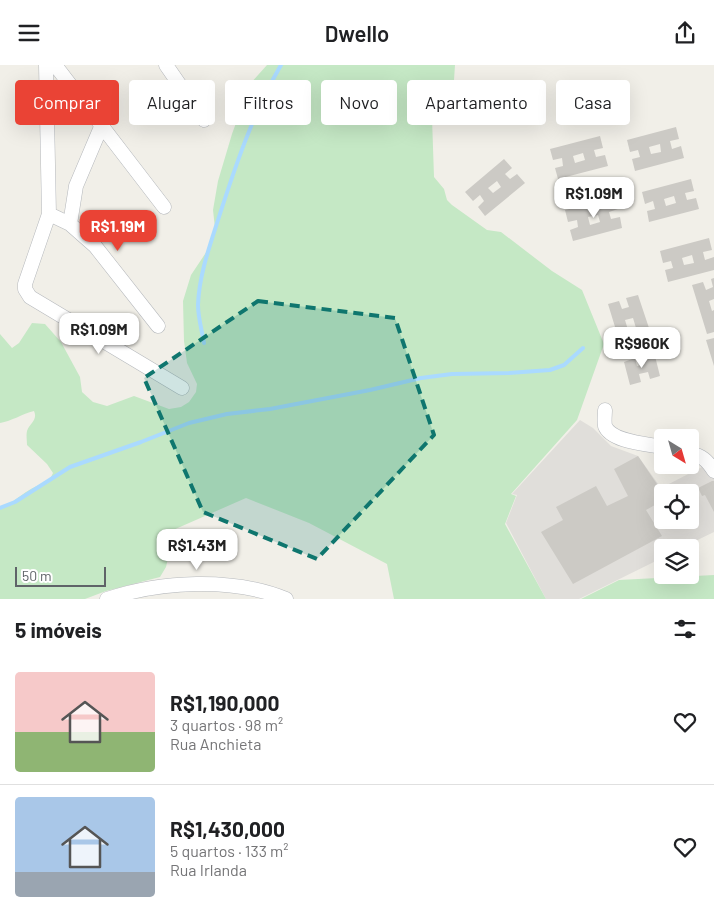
<!DOCTYPE html>
<html lang="pt">
<meta charset="utf-8">
<style>
:root{--surface:#fff;--page:#f6f6f6;--text:#202124;--muted:#757577;--line:#e0e0e0;--accent:#ea4335}
body{margin:0;font-family:Barlow,sans-serif;background:var(--page);color:var(--text);height:100vh;display:flex;flex-direction:column;font-size:19px;white-space:nowrap}
*{box-sizing:border-box;margin:0}
p{font-size:16px;color:var(--muted)}
.icon{flex:none;width:28px;height:28px;fill:none;stroke:currentColor;stroke-width:2;stroke-linecap:round;stroke-linejoin:round}
.map{position:relative;height:534px;overflow:hidden}
.sheet{display:flex;flex-direction:column;background:var(--surface);flex:1}
.sheet>*{flex:none}
.hud{position:absolute;left:15px;top:15px;width:685px;height:45px;display:flex;gap:10px}
.needle{width:32px;rotate:143deg}
.controls{position:absolute;left:654px;top:364px;display:grid;gap:10px}
.controls a{display:grid;place-items:center;width:45px;height:45px;border-radius:5px;background:var(--surface);box-shadow:0 5px 20px #0002;font-size:25px}
.scale{position:absolute;left:15px;bottom:12px;width:91px;box-sizing:border-box;padding-left:5px;border:2px solid #5f6368;border-top:0;font-size:14px;line-height:18px;white-space:nowrap;color:#5f6368;-webkit-text-stroke:4px #fff;paint-order:stroke}
.price{position:absolute;translate:-50% -42px;padding:0 11px;border-radius:10px;background:#fff;color:#222;font-size:16px;line-height:32px;filter:drop-shadow(0 1px 2px #0008)}
.price::after{content:'';position:absolute;left:50%;top:30px;width:15px;height:11px;margin-left:-8px;background:inherit;clip-path:polygon(0 0,100% 0,50% 100%)}
.price.selected{background:var(--accent);color:#fff}
ul{padding:0;list-style:none}
li{display:flex;align-items:center;gap:15px;height:125px;padding:0 15px}
li+li{border-top:1px solid var(--line)}
li span{display:grid;place-items:center;flex:none;width:140px;height:100px;border-radius:5px;color:#555}
li>.icon{margin-inline-start:auto}
span .icon{width:60px;height:60px;fill:#fffc;stroke-width:1}
li b{font-size:21px}
h2{display:flex;justify-content:space-between;align-items:center;height:60px;padding:0 15px;font-size:21px}
.chip{padding:0 18px;border-radius:5px;background:var(--surface);box-shadow:0 5px 20px #0002;font-size:18px;line-height:45px}
.chip.selected{background:var(--accent);color:#fff}
header{display:flex;justify-content:space-between;align-items:center;height:65px;padding:0 15px;background:var(--surface);font-size:22px;font-weight:600}
.map>svg:first-child{display:block}
.industrial{fill:#e0deda;fill-rule:evenodd}
.green{fill:#c5e8c5}
.lines{fill:none;stroke-linecap:round;stroke-linejoin:round}
.stream{stroke:#aadaff;stroke-width:4}
.building{fill:#cccac5;fill-rule:evenodd}
.minor-casing{stroke:#b5b8bc;stroke-width:15}
.minor{stroke:#fff;stroke-width:14}
.marked{fill:#0f766e;fill-opacity:0.2;stroke:#0f766e;stroke-width:4;stroke-dasharray:10 6;stroke-linejoin:round}
</style>
<header><svg class="icon" aria-label="menu" viewBox="0 0 24 24"><path d="M4 6h16M4 12h16M4 18h16"/></svg>Dwello<svg class="icon" aria-label="share" viewBox="0 0 24 24"><path d="M12 15V3M7 8l5-5 5 5M5 13v7h14v-7"/></svg></header>
<div class="map">
<svg width="714" height="534" viewBox="0 0 714 534">
<rect width="100%" height="100%" fill="#f1efe8"/>
<!-- industrial -->
<path class="industrial" d="M580,355l13,8 18,18 27,10 23,32 43,-22 10,9v57l-31,15h-21v11l-83,41h-33l-40,-76 11,-28 -5,-1zM662,428h28v27h-28z"/>
<!-- green -->
<path class="green" d="M267,0h188l-1,15 -9,19 -13,19 2,59 10,12 3,11 5,5 35,25 14,2 51,39 30,19 22,54 -27,76 -66,74 5,2 -11,28 41,75h-152l-7,-35 -78,-41 -63,-25 -82,36 6,16 -4,17 -6,10 -54,14 -21,8h-85v-91c17,-6 29,-23 48,-25l5,-10 -6,-9 -20,-19c0,-4 -1,-10 0,-14 3,-8 11,-11 7,-20 -12,3 -22,10 -34,12v-89l12,14 7,-5 13,-20 13,1 16,18 19,35 2,15 11,10 14,4 27,-10 35,13 12,-2 8,-5 7,-10 1,-8 -10,-21 -3,-22 -1,-40 8,-26 20,-30 4,-17 -2,-18 5,-29 14,-47 18,-50z
M714,510v24h-133l38,-19z"/>
<g class="lines">
<!-- stream -->
<path class="stream" d="M204,278c-2,-12 -6,-26 -6,-38 1,-29 11,-57 20,-85 17,-53 35,-107 63,-155
M0,443l15,-6 55,-35 71,-25 48,-19 38,-9 43,-5 100,-19 51,-12 31,-4 57,-1 41,-3 14,-5 19,-17"/>
</g>
<!-- building -->
<path class="building" d="M676,62l3,12 -9,2 2,8 9,-3 3,12 -49,13 -3,-12 8,-2 -2,-7 -8,2 -3,-12zM660,79l1,8 -10,2 -2,-7z
M600,71l3,12 -9,2 2,7 9,-2 3,11 -50,13 -3,-11 8,-2 -1,-8 -9,2 -3,-11zM583,88l2,7 -10,3 -2,-7z
M504,94l8,9 -7,6 5,5 7,-5 8,9 -40,33 -7,-9 6,-6 -4,-6 -7,6 -8,-9zM497,116l4,6 -8,6 -5,-5z
M691,114l3,12 -9,2 2,7 9,-2 3,11 -50,13 -2,-11 8,-2 -2,-8 -8,3 -3,-12zM674,131l2,7 -10,3 -2,-7z
M615,133l3,11 -9,3 2,7 9,-2 2,11 -49,13 -3,-11 8,-3 -1,-7 -9,2 -3,-12zM598,150l2,7 -10,3 -2,-8z
M709,173l3,12 -9,2 2,8 9,-3v13l-46,12 -3,-12 8,-2 -2,-7 -8,2 -3,-12zM692,190l2,8 -10,2 -2,-7z
M714,213v21l-5,2 3,10 2,-1v22l-7,2 -15,-49 11,-3 3,8 7,-3 -2,-8z
M638,230l16,48 -12,4 -3,-9 -7,3 3,8 -12,4 -15,-49 11,-3 3,8 7,-2 -3,-9zM633,253l3,10 -8,2 -3,-10z
M714,273v28l-8,-26z
M654,287l6,24 -10,3 -2,-7 -9,2 2,8 -11,3 -6,-23 11,-4 2,8 8,-2 -3,-8z
M638,391l25,37 -1,8 -16,9 16,26 -89,48 -32,-52 22,-12 -7,-13 40,-21 11,20 21,-10 -14,-27z
M712,416h2v31l-9,-17 -3,1 -4,-8z"/>
<g class="lines">
<!-- minor casing -->
<g class="minor-casing">
<path id="minor" d="M46,0l3,149 -24,70v5l5,8 152,91
M55,0l109,142
M166,0l38,55
M49,149l21,10 25,22 63,80
M70,159l6,-38 25,-59
M605,345c0,4 -1,11 0,16 6,16 43,18 57,21
M690,388c12,3 17,7 24,18
M107,534c54,-18 125,-22 179,0"/>
</g>
<!-- minor -->
<use href="#minor" class="minor"/>
</g>
<!-- marked area -->
<path class="marked" d="M258,236l137,17 39,117 -117,124 -114,-47 -59,-134z"/>
</svg>
<div class="controls">
<a><svg class="needle" viewBox="-14 -14 28 28"><path d="M0-13l5 13h-10z" fill="#e53935"/><path d="M0 13l5-13h-10z" fill="#757577"/></svg></a>
<a><svg class="icon" aria-label="locate" viewBox="0 0 24 24"><circle cx="12" cy="12" r="6"/><path d="M12 2v4M12 18v4M2 12h4M18 12h4"/></svg></a>
<a><svg class="icon" aria-label="layers" viewBox="0 0 24 24"><path d="M12 4l9 5-9 5-9-5zM3 14l9 5 9-5"/></svg></a>
</div>
<div class="scale">50 m</div>
<b class="price" style="left:594px;top:154px">R$1.09M</b>
<b class="price selected" style="left:118px;top:187px">R$1.19M</b>
<b class="price" style="left:99px;top:290px">R$1.09M</b>
<b class="price" style="left:642px;top:304px">R$960K</b>
<b class="price" style="left:197px;top:506px">R$1.43M</b>
<div class="hud">
<a class="chip selected">Comprar</a>
<a class="chip">Alugar</a>
<a class="chip">Filtros</a>
<a class="chip">Novo</a>
<a class="chip">Apartamento</a>
<a class="chip">Casa</a>
</div>
</div>
<section class="sheet">
<h2>5 imóveis<svg class="icon" aria-label="filters" viewBox="0 0 24 24"><path d="M4 7h16M4 17h16"/><circle cx="9" cy="7" r="2"/><circle cx="15" cy="17" r="2"/></svg></h2>
<ul>
<li><span style="background:linear-gradient(#f6c9c9 60%,#8fb573 0)"><svg class="icon" aria-label="home" viewBox="0 0 24 24"><path d="M3 11l9-7 9 7M6 9v11h12V9"/></svg></span><div><b>R$1,190,000</b><p>3 quartos · 98 m²</p><p>Rua Anchieta</p></div><svg class="icon" aria-label="heart" viewBox="0 0 24 24"><path d="M12 20l-8-8c-3-5 5-10 8-4 3-6 11-1 8 4z"/></svg></li>
<li><span style="background:linear-gradient(#a9c7e8 75%,#9aa5b1 0)"><svg class="icon" aria-label="home" viewBox="0 0 24 24"><path d="M3 11l9-7 9 7M6 9v11h12V9"/></svg></span><div><b>R$1,430,000</b><p>5 quartos · 133 m²</p><p>Rua Irlanda</p></div><svg class="icon" aria-label="heart" viewBox="0 0 24 24"><path d="M12 20l-8-8c-3-5 5-10 8-4 3-6 11-1 8 4z"/></svg></li>
</ul>
</section>
